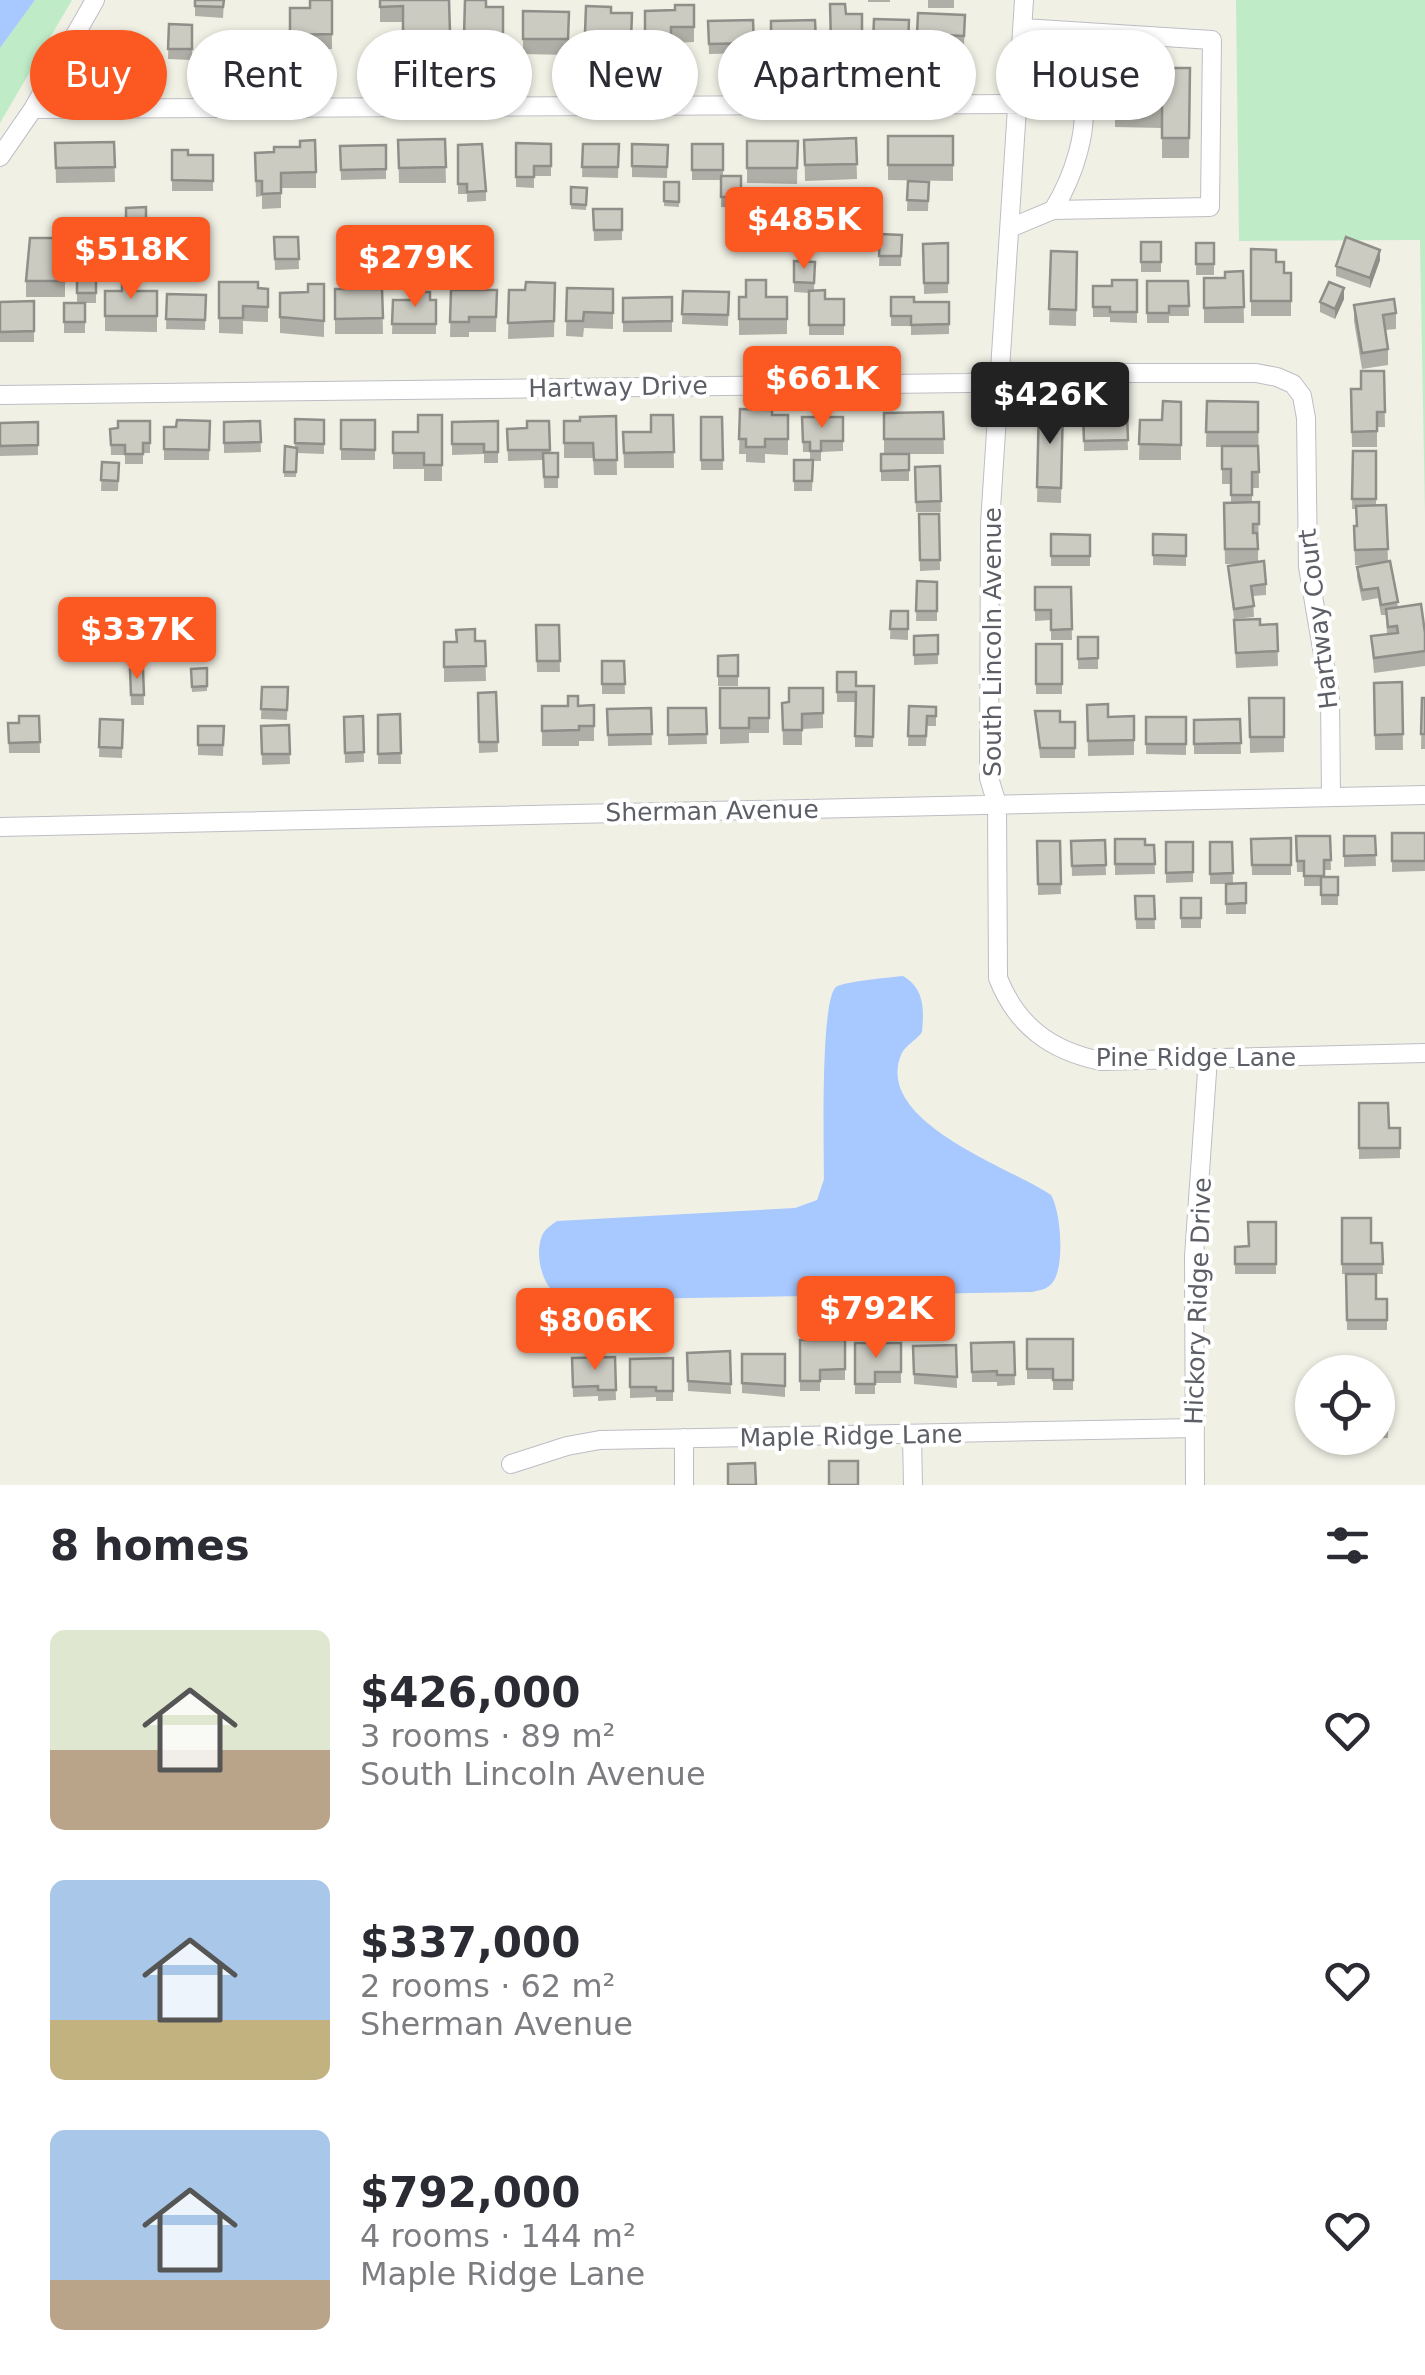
<!DOCTYPE html>
<meta charset="utf-8">
<style>
:root{--surface:#fff;--page:#f7f7f7;--text:#2b2b33;--muted:#7c7c81;--accent:#fb5921}
body{margin:0;font-family:"DejaVu Sans",sans-serif;background:var(--page);color:var(--text);height:100vh;display:flex;flex-direction:column;font-size:38px;white-space:nowrap}
*{box-sizing:border-box;margin:0}
p{font-size:32px;color:var(--muted)}
.icon{flex:none;width:55px;height:55px;fill:none;stroke:currentColor;stroke-width:2;stroke-linecap:round;stroke-linejoin:round}
.map{position:relative;height:1485px;overflow:hidden}
.sheet{display:flex;flex-direction:column;background:var(--surface);flex:1}
.sheet>*{flex:none}
.guide{position:absolute;left:30px;top:30px;width:1365px;height:90px;display:flex;gap:20px}
.buttons{position:absolute;left:1295px;top:1355px;display:grid;gap:20px}
.buttons a{display:grid;place-items:center;width:100px;height:100px;border-radius:50%;background:var(--surface);box-shadow:0 2px 8px #0004;font-size:50px}
.price{position:absolute;translate:-50% -85px;padding:0 22px;border-radius:10px;background:var(--accent);color:#fff;font-size:32px;line-height:65px;filter:drop-shadow(0 2px 5px #0008)}
.price::after{content:'';position:absolute;left:50%;top:60px;width:30px;height:22px;margin-left:-15px;background:inherit;clip-path:polygon(0 0,100% 0,50% 100%)}
.price.selected{background:#222;color:#fff}
ul{padding:0;list-style:none}
li{display:flex;align-items:center;gap:30px;height:250px;padding:0 50px}
li span{display:grid;place-items:center;flex:none;width:280px;height:200px;border-radius:15px;color:#555}
li>.icon{margin-inline-start:auto}
span .icon{width:120px;height:120px;fill:#fffc;stroke-width:1}
li b{font-size:42px}
h2{display:flex;justify-content:space-between;align-items:center;height:120px;padding:0 50px;font-size:42px}
.pill{padding:0 35px;border-radius:45px;background:var(--surface);box-shadow:0 2px 8px #0004;font-size:35px;line-height:90px}
.pill.selected{background:var(--accent);color:#fff}
.map>svg:first-child{display:block}
.green{fill:#bfebc7}
.water{fill:#a7c9ff}
.lines{fill:none;stroke-linecap:round;stroke-linejoin:round}
.minor-casing{stroke:#bdbec5;stroke-width:20}
.minor{stroke:#fff;stroke-width:18}
.wall{fill:#afafa7}
.shaded-wall{fill:#8f8e88}
.building{fill:#cccbc2;stroke:#8f8e88;stroke-width:2.5}
.labels{text-anchor:middle;dominant-baseline:central;stroke-width:8;stroke-linejoin:round;paint-order:stroke}
.street-label{font-size:25px;fill:#5d5f67;stroke:#fff}
</style>
<div class="map">
<svg width="1425" height="1485" viewBox="0 0 1425 1485">
<rect width="100%" height="100%" fill="#f1f0e5"/>
<!-- green -->
<path class="green" d="M35,0h37l-72,123v-75z
M1236,0h189v514l-5,-274 -181,1z"/>
<!-- water -->
<path class="water" d="M0,0h35l-35,48z
M903,976c22,13 21,34 19,56 -6,9 -17,13 -21,23 -27,67 109,112 150,140 10,17 14,70 2,87 -5,7 -12,8 -21,10l-461,8c-29,-2 -39,-49 -27,-68 3,-4 8,-8 13,-11l238,-13 22,-8 7,-21c0,-28 -4,-179 12,-192 5,-5 57,-10 67,-11z"/>
<g class="lines">
<!-- minor casing -->
<g class="minor-casing">
<path id="minor" d="M1024,0l-34,524 -1,254 8,26 1,174c19,48 53,73 103,83l324,-8
M33,109l986,-5
M0,157l33,-48 62,-109
M1053,210c20,-32 38,-83 28,-121 -4,-17 -12,-35 -19,-52l-7,-6
M1010,228l43,-18 157,-3 2,-167 -189,-12
M0,395l969,-12 58,-10h229l21,4 16,7 9,12 4,22 2,149 22,128 1,102
M0,827l1425,-32
M912,1436l1,49
M684,1438v47
M511,1464l56,-18 33,-6 595,-12
M1195,1485l-1,-229 14,-198"/>
</g>
<!-- minor -->
<use href="#minor" class="minor"/>
</g>
<!-- wall -->
<path class="wall" d="M195,0h29l-1,18 -28,-2z
M332,0v49l-42,1v-42h20z
M380,0h69l1,48 -47,1v-27h-23z
M465,0l21,7h17v41l-39,3z
M868,0h22v2h-22z
M928,0h26v8h-26z
M830,4l16,10h16v35h-12v5l-19,1z
M694,5v37l-23,1v13h-26v-45l30,-1z
M586,6l25,7h21l-1,42 -32,-1v-5l-14,-1z
M523,11l46,1 -1,43 -45,-1z
M918,13l47,2 -1,31 -47,-2z
M874,19l35,1 -1,34 -35,-1z
M753,20l1,33 -45,1 -1,-33z
M815,20l1,33 -45,1v-33z
M169,24l23,1v35l-24,-1z
M224,42h20v30h-19z
M1190,68l-1,90h-27v-30l-47,-1v-7h-8v-41l55,-6z
M888,136h65v45l-65,-1z
M856,138l1,41 -52,2 -1,-41z
M445,139l1,44h-47l-1,-43z
M747,141h51l-1,43 -50,-1z
M114,142l1,40 -59,1 -1,-40z
M516,143l35,1v32h-17v12l-18,-1z
M583,144h36l-1,34 -36,-1z
M632,144l36,1 -1,33 -35,-1z
M692,144h31v32h18v32l-20,-1v-27h-29z
M386,145v34l-45,1 -1,-34z
M458,145l28,46v10l-19,1v-8h-9z
M172,150l16,5h25v36h-41z
M255,153l61,19v16h-35v20l-19,1v-13l-6,1z
M908,181l21,1 -1,29h-21z
M664,182h15v25l-15,-1z
M571,187l16,1 -1,22 -15,-1z
M146,207v20l-20,1v-20z
M593,209h29v31l-28,1z
M880,234l22,1 -1,31h-22z
M274,237h24l1,32 -24,1z
M1141,242h20v30h-20z
M948,243v50l-24,1 -1,-50z
M1196,243h18v32h-18z
M188,244h16v17h-16z
M1251,249l25,13 8,11h7v43h-40z
M1051,251l26,1 -1,74 -27,-1z
M1380,260l-10,28 -34,-12v-10z
M794,261l21,1 -1,28 11,9h19v36h-35v-42l-15,-1z
M56,268h9v29h-39v-16z
M1243,271l1,52h-40v-45h21z
M77,275h19v28h-11v30h-21v-30h13z
M1137,280v43l-27,-1v-5h-17v-31h19z
M1147,281h41l1,35h-20v7h-22z
M219,282l49,7v33l-25,-1v13l-24,-1z
M555,283l-1,54 -46,2 1,-49h16z
M324,284v53l-44,-4v-40l28,-1z
M567,288l46,1v40l-29,-1 -1,9 -17,-1z
M335,289h47l1,45h-48z
M451,290h46l-1,42h-27v5h-19z
M105,291h52v41l-52,-1z
M683,291l46,1 -1,34 -46,-2z
M167,294l39,1 -1,35 -39,-1z
M672,297v35h-49v-34z
M739,297h48v37l-48,1z
M891,297l23,5h35v32l-38,1v-9h-20z
M1344,299l-9,20 -15,-7v-10z
M393,300h43v34h-44z
M34,301v41h-34v-40z
M1354,305l42,8v16l-11,1 3,19v16l-26,4 -8,-48z
M1384,371l1,56h-8v20h-25l-1,-58h10z
M1207,401l51,1 1,86h-7v14h7l-1,60 8,22v11l-13,1 1,21 -20,2 -6,-53 12,-2h-15l-1,-61h7v-19h-9v-37h-16z
M1181,402v58h-42l1,-40h22z
M1039,406h24l-2,97 -24,-1z
M740,409l32,6h16v40l-23,-1v9l-19,-1v-8h-7z
M943,412l1,42h-35v27h-28v-27h3v-41z
M1083,413h44l1,37 -44,1z
M442,415v66h-18v-12h-31v-37h25z
M673,415l1,53h-50l-1,-36h28z
M616,416l1,59h-23l-1,-17h-29v-37h16z
M701,417h21l1,53h-22z
M802,417h41v34l-22,1v9h-8l-1,30h-18v-31h16v-8h-7z
M295,419l29,1v34l-27,-1 -1,24h-12l1,-31 10,2z
M341,420h34v40h-34z
M150,421v32h-7v11h-18v-9h-14l-1,-26 8,-1z
M210,421l-1,39h-45v-33h12z
M260,421l1,31 -37,1v-31z
M498,421v42h-14v-9l-32,1v-33z
M549,421l1,32h8v35h-14l-1,-28 -35,1 -1,-32 20,-1z
M38,422v33l-38,1v-33z
M1353,451h23v54h10l2,56 10,46 27,26v33l-51,7 -3,-37 16,-2 -1,-19h-5l-3,-17 -16,3 -5,-24v-10l12,-2h-14l-1,-39h2v-17h-4z
M102,462l17,1 -1,28h-17z
M940,466l1,46h-25l-1,-45z
M919,514h20l1,56 -20,1z
M1051,534l39,1v31h-39z
M1153,534l33,1v31l-33,-1z
M917,581l20,1v39h-21z
M1035,587h36l1,53h-21v-20l-16,1z
M891,611h17v29l-18,-1z
M1234,620l26,5 17,-1 1,42 -42,2z
M536,625h23l1,47h-23z
M938,635v29l-24,1v-29z
M1078,637h20v32h-20z
M485,641l1,40 -42,1v-40z
M1036,644h26v50h-26z
M738,655v31h-20v-30z
M602,661h22l1,33h-23z
M207,668v23l-15,1 -1,-23z
M130,669h13l1,36h-13z
M837,672l19,14h18l-1,61h-18v-45h-18z
M1402,682l1,68h-28l-1,-67z
M262,687h26l-1,33 -26,-1z
M720,688h49v45h-20v10l-29,1z
M496,692l2,60 -19,1 -1,-60z
M1249,698h35v54l-34,1z
M1422,698h3v51h-4z
M782,703l41,10v15l-21,1v16h-19z
M594,705v36h-15v5h-37v-40z
M1087,705l21,12 26,-1v39l-46,1z
M909,706l27,1v19h-9l-1,20h-18z
M651,708l1,37 -44,1 -1,-37z
M668,708h38l1,36 -39,1z
M1035,711l25,11h15v36h-35z
M400,714l1,50h-23v-49z
M39,716l1,37h-31l-1,-30h11z
M363,716l1,46 -19,1 -1,-46z
M1146,717h40v38l-40,-1z
M100,719l23,1 -1,38 -23,-1z
M1240,719l1,35h-47v-34z
M289,725l1,39 -28,1 -1,-39z
M198,726h26l-1,30 -25,-1z
M1392,833h33v38l-33,1z
M1296,836h34l1,34h-7v7h14v28h-17v-19h-17v-14h-7z
M1344,836h31l1,30 -32,1z
M1291,838v37h-39l-1,-36z
M1115,839l39,6 1,29 -40,1z
M1105,840l1,35 -34,1 -1,-35z
M1037,841h23l1,53 -23,1z
M1166,842h27v40l-27,1z
M1210,842h22l1,42 13,-1v31h-20v-30h-16z
M1135,896h19l1,33h-19z
M1181,898h20v30h-20z
M1359,1103l30,25h11v30l-41,1z
M1342,1218l29,25h11l1,31h-41z
M1276,1222v52h-41v-27l13,-1z
M1346,1274l30,25h11v31h-40z
M1027,1339h46v51h-20v-11h-26z
M800,1340h45v40h-25v11h-20z
M1014,1342l1,43 -18,1v-4h-25l-1,-39z
M855,1343h46v40h-26v11h-20z
M956,1345l1,43 -43,-4 -1,-38z
M730,1351l1,43 -43,-3 -1,-38z
M742,1354h43v43l-43,-4z
M615,1357l1,43 -18,1v-5l-25,1 -1,-39z
M673,1358v43h-17v-4l-26,1v-39z
M1378,1387l1,23h9v28l-22,1 12,-1z"/>
<!-- shaded-wall -->
<path class="shaded-wall" d="M1380,250v10l-10,28v-10z
M1344,288v11l-9,20v-10z"/>
<!-- building -->
<path class="building" d="M195,0h29l-1,7 -28,-1z
M310,0h22v34l-42,1v-27h20z
M380,0h69l1,33h-47v-27l-23,1z
M465,0h21v7h17v26l-39,3z
M830,4h15l1,10h16v24l-12,1v5h-19z
M675,5h19v22h-23v13h-26v-29l30,-1z
M586,6l25,1v6h21l-1,27 -32,-1v-6h-14z
M523,11l46,1 -1,27h-45z
M918,13l47,2 -1,21 -47,-2z
M874,19l35,1 -1,24 -35,-1z
M753,20l1,23 -45,1 -1,-23z
M815,20l1,22 -45,1v-22z
M169,24l23,1v24h-24z
M224,42h20v20h-19z
M1162,68h28l-1,70h-27v-31h-47v-8h-8v-20h8v-6h47z
M888,136h65v29h-65z
M856,138l1,26 -52,1 -1,-25z
M445,139l1,28 -47,1 -1,-28z
M315,140l1,32 -35,1v20l-19,1v-13h-6l-1,-28 19,-1v-5h26v-6z
M747,141h51l-1,27h-50z
M114,142l1,25 -59,1 -1,-25z
M516,143l35,1v22h-17v11h-18z
M482,144l4,47 -19,1v-8h-9v-39z
M583,144h36l-1,23h-36z
M632,144l36,1 -1,22 -35,-1z
M692,144h31v26h-31z
M386,145v24l-45,1 -1,-24z
M172,150h16v5h25v26l-41,-1z
M721,176h20v21h-20z
M908,181l21,1 -1,19 -21,-1z
M664,182h15v20l-15,-1z
M571,187l16,1 -1,17 -15,-1z
M146,207v15l-20,1v-15z
M593,209h29v21h-28z
M880,234l22,1 -1,21h-22z
M274,237h24l1,22h-24z
M1346,237l34,13 -10,28 -34,-12z
M30,238h25l1,30h9v13h-39z
M1141,242h20v20h-20z
M948,243v40h-24l-1,-39z
M1196,243h18v21h-18z
M188,244h16v12h-16z
M1251,249l25,1v12h8v11h7v28h-40z
M1051,251l26,1 -1,58 -27,-1z
M794,261l21,1 -1,21 -20,-1z
M1243,271l1,36 -40,1v-30h21v-6z
M77,275h19v18h-19z
M122,280h10v11h25v25h-52v-25h17z
M746,280h20v17h21v22h-48v-22h7z
M1112,280h25v32h-27v-5h-17v-21h19z
M1147,281h41l1,25h-20v7h-22z
M219,282h39v6l10,1v18l-25,-1v12h-24z
M526,282l29,1 -1,38 -46,2 1,-33h16z
M1329,282l15,6 -9,21 -15,-7z
M308,284h16v37l-44,-4v-24l28,-1z
M567,288l46,1v24l-29,-1 -1,9h-17z
M335,289h47l1,29 -48,1z
M451,290h46l-1,27h-27v5h-19z
M825,290v9h19v26h-35v-34z
M683,291l46,1 -1,23 -46,-1z
M412,292h18v8h6v24h-44l1,-24h19z
M167,294l39,1 -1,25 -39,-1z
M672,297v24l-49,1v-24z
M891,297h23v5h35v22l-38,1v-9h-20z
M1394,299l2,14 -13,2 5,34 -26,4 -8,-48z
M34,301v30l-34,1v-30z
M64,303h21v19h-21z
M1361,371h23l1,41h-8v19l-25,1 -1,-43h10z
M1163,401l18,1v43l-42,-1 1,-24h22z
M1207,401l51,1v30h-52z
M1039,406h24l-2,82 -24,-1z
M740,409l32,1v5h16v24h-23v8h-19v-8h-7z
M943,412l1,27h-60v-26z
M1083,413h44l1,27 -44,1z
M418,415h24v50h-18v-12h-31v-21h25z
M651,415h22l1,37 -50,1 -1,-21h28z
M616,416l1,44h-23l-1,-17h-29v-22h16v-4z
M701,417h21l1,43h-22z
M802,417h41v24h-22v10h-11v-9h-7z
M295,419l29,1v24l-29,-1z
M177,420l33,1 -1,29 -45,-1v-22h12z
M341,420h34v30l-34,-1z
M118,421h32v22h-7v11h-18v-9h-14l-1,-16 8,-1z
M260,421l1,21 -37,1v-21z
M498,421v31h-14v-8h-32v-22z
M527,421h22l1,29h-42l-1,-21 20,-1z
M38,422v23l-38,1v-23z
M285,446l12,2 -1,24h-12z
M1222,446h36l1,26h-7v23h-21v-26h-9z
M1353,451h23v48h-24z
M543,453h15v24h-14z
M881,454h28v16l-28,1z
M794,460h19l-1,21h-18z
M102,462l17,1 -1,18 -17,-1z
M940,466l1,35 -25,1 -1,-35z
M1259,502v22h-6v9h4l1,16h-33l-1,-46z
M1386,505l2,44 -33,1 -1,-24h3l-1,-20z
M919,514h20l1,46h-20z
M1051,534l39,1v21h-39z
M1153,534l33,1v21l-33,-1z
M1264,561l2,23 -15,2 3,20 -20,3 -6,-43z
M1390,561l8,41 -17,3 -3,-17 -16,2 -5,-23z
M917,581l20,1v29h-21z
M1035,587h36l1,42 -21,1v-20h-16z
M1421,604l4,29v18l-51,7 -3,-22 27,-3 -1,-7 -9,1 -2,-18z
M891,611h17v18h-18z
M1260,619v6l17,-1 1,27 -42,2 -2,-33z
M536,625h23l1,36h-23z
M475,629v12h10l1,25 -42,1v-25h13l-1,-12z
M938,635v19l-24,1v-19z
M1078,637h20v21l-20,1z
M1036,644h26v40h-26z
M738,655v21h-20v-20z
M602,661h22l1,23h-23z
M207,668v18l-15,1 -1,-18z
M130,669h13l1,26h-13z
M837,672h19v14h18l-1,51 -18,-1 1,-44h-19z
M1402,682l1,52 -28,1 -1,-52z
M262,687h26l-1,23 -26,-1z
M720,688h49v30h-20v10h-29z
M789,688h34v25l-21,1v16h-19l-1,-27 7,-1z
M496,692l2,50h-19l-1,-49z
M568,696h10v10l16,-1v21h-15v4l-37,1v-25h26z
M1249,698h35v39h-34z
M1422,698h3v36h-4z
M1108,704v13l26,-1v24l-46,1 -1,-36z
M909,706l27,1v9h-9l-1,20h-18z
M651,708l1,26 -44,1 -1,-26z
M668,708h38l1,26 -39,1z
M1035,711h25v11h15v26h-35z
M400,714l1,39 -23,1v-39z
M19,716h20l1,26 -31,1 -1,-20h11z
M363,716l1,36 -19,1 -1,-36z
M1146,717h40v27h-40z
M100,719l23,1 -1,28 -23,-1z
M1240,719l1,24 -47,1v-24z
M289,725l1,29h-28l-1,-28z
M198,726h26l-1,19h-25z
M1392,833h33v28h-33z
M1296,836h34l1,24h-7v16h-20v-15h-7z
M1344,836h31l1,19 -32,1z
M1291,838v27h-39l-1,-26z
M1115,839h30v6h9l1,19h-40z
M1105,840l1,25 -34,1 -1,-25z
M1037,841h23l1,43h-23z
M1166,842h27v30l-27,1z
M1210,842h22l1,31 -23,1z
M1321,877h17v18h-17z
M1246,883v20l-20,1v-20z
M1135,896h19l1,23h-19z
M1181,898h20v20h-20z
M1359,1103h29l1,25h11v20h-41z
M1342,1218h29v25h11l1,21h-41z
M1248,1222h28v42h-41v-17l14,-1z
M1346,1274h30v25h11v21h-40z
M1027,1339h46v41h-20v-11h-26z
M800,1340h45v29l-25,1v11h-20z
M1014,1342l1,33h-18v-4l-25,1 -1,-29z
M855,1343h46v29h-26v12h-20z
M956,1345l1,32 -43,-3 -1,-28z
M730,1351l1,33 -43,-3 -1,-28z
M742,1354h43v32l-43,-3z
M615,1357l1,33h-18v-4l-25,1 -1,-29z
M673,1358v33h-17v-4h-26v-28z
M1378,1387l1,23h9v18h-10z
M829,1461h29v24h-29z
M755,1463l1,22h-28v-21z"/>
<g class="labels">
<!-- street labels -->
<g class="street-label">
<text transform="translate(618 387) rotate(-1)">Hartway Drive</text>
<text transform="translate(1318 619) rotate(-97)">Hartway Court</text>
<text transform="translate(992 642) rotate(-90)">South Lincoln Avenue</text>
<text transform="translate(712 811) rotate(-1)">Sherman Avenue</text>
<text x="1196" y="1057">Pine Ridge Lane</text>
<text transform="translate(1198 1301) rotate(-88)">Hickory Ridge Drive</text>
<text transform="translate(851 1436) rotate(-1)">Maple Ridge Lane</text>
</g>
</g>
</svg>
<div class="buttons">
<a><svg class="icon" aria-label="locate" viewBox="0 0 24 24"><circle cx="12" cy="12" r="6"/><path d="M12 2v4M12 18v4M2 12h4M18 12h4"/></svg></a>
</div>
<b class="price" style="left:804px;top:272px">$485K</b>
<b class="price" style="left:131px;top:302px">$518K</b>
<b class="price" style="left:415px;top:310px">$279K</b>
<b class="price" style="left:822px;top:431px">$661K</b>
<b class="price selected" style="left:1050px;top:447px">$426K</b>
<b class="price" style="left:137px;top:682px">$337K</b>
<b class="price" style="left:876px;top:1361px">$792K</b>
<b class="price" style="left:595px;top:1373px">$806K</b>
<div class="guide">
<a class="pill selected">Buy</a>
<a class="pill">Rent</a>
<a class="pill">Filters</a>
<a class="pill">New</a>
<a class="pill">Apartment</a>
<a class="pill">House</a>
</div>
</div>
<section class="sheet">
<h2>8 homes<svg class="icon" aria-label="filters" viewBox="0 0 24 24"><path d="M4 7h16M4 17h16"/><circle cx="9" cy="7" r="2"/><circle cx="15" cy="17" r="2"/></svg></h2>
<ul>
<li><span style="background:linear-gradient(#dfe7d0 60%,#b9a48a 0)"><svg class="icon" aria-label="home" viewBox="0 0 24 24"><path d="M3 11l9-7 9 7M6 9v11h12V9"/></svg></span><div><b>$426,000</b><p>3 rooms · 89 m²</p><p>South Lincoln Avenue</p></div><svg class="icon" aria-label="heart" viewBox="0 0 24 24"><path d="M12 20l-8-8c-3-5 5-10 8-4 3-6 11-1 8 4z"/></svg></li>
<li><span style="background:linear-gradient(#a9c7e8 70%,#c2b280 0)"><svg class="icon" aria-label="home" viewBox="0 0 24 24"><path d="M3 11l9-7 9 7M6 9v11h12V9"/></svg></span><div><b>$337,000</b><p>2 rooms · 62 m²</p><p>Sherman Avenue</p></div><svg class="icon" aria-label="heart" viewBox="0 0 24 24"><path d="M12 20l-8-8c-3-5 5-10 8-4 3-6 11-1 8 4z"/></svg></li>
<li><span style="background:linear-gradient(#a9c7e8 75%,#b9a48a 0)"><svg class="icon" aria-label="home" viewBox="0 0 24 24"><path d="M3 11l9-7 9 7M6 9v11h12V9"/></svg></span><div><b>$792,000</b><p>4 rooms · 144 m²</p><p>Maple Ridge Lane</p></div><svg class="icon" aria-label="heart" viewBox="0 0 24 24"><path d="M12 20l-8-8c-3-5 5-10 8-4 3-6 11-1 8 4z"/></svg></li>
</ul>
</section>
